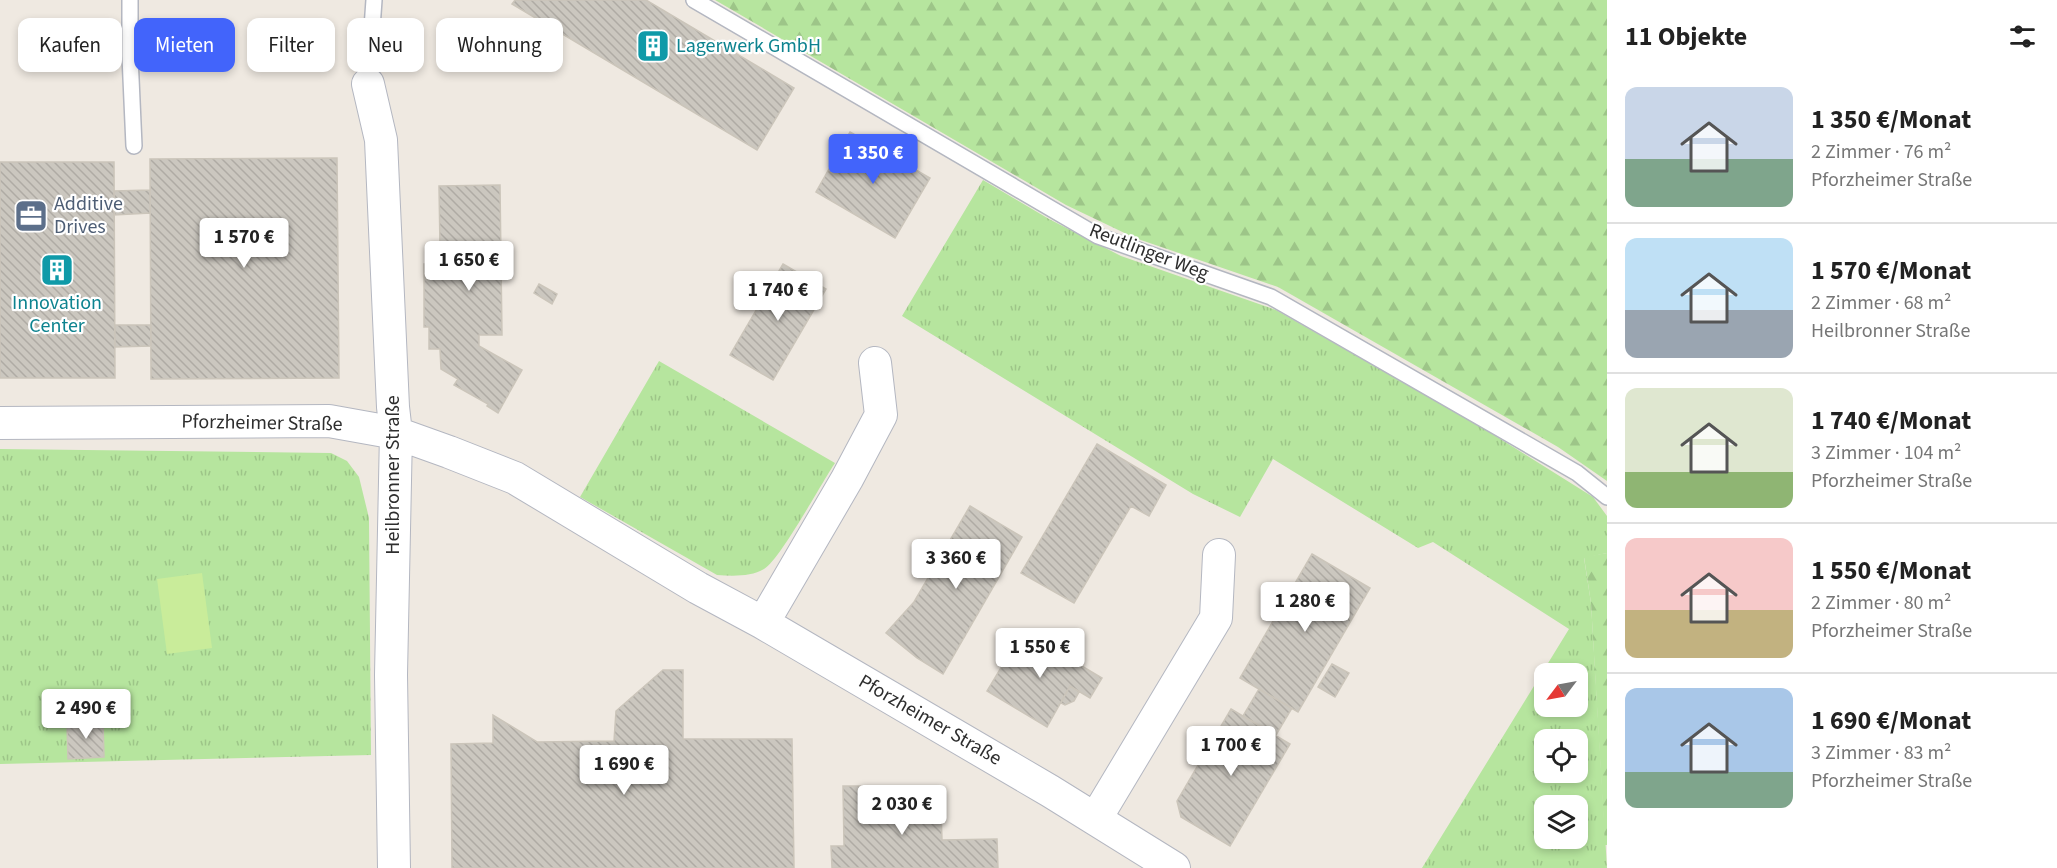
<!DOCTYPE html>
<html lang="de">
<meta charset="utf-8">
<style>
:root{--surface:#fff;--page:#f6f6f6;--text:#222;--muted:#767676;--line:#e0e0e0;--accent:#4264fb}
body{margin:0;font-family:"Source Sans 3",sans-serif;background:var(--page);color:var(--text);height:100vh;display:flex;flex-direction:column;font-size:22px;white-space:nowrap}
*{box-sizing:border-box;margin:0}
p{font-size:20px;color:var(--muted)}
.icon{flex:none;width:33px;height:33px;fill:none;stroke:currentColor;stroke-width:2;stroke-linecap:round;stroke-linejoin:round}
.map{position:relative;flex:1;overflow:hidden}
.side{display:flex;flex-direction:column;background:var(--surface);width:450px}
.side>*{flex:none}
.hud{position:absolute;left:18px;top:18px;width:570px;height:54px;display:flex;gap:12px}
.needle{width:39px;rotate:238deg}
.buttons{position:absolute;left:1534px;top:663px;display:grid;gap:12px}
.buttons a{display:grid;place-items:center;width:54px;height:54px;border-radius:12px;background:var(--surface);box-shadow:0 3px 9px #0003;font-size:30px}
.price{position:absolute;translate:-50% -51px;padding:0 14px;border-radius:6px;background:#fff;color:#222;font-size:20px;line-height:39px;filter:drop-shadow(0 2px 3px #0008)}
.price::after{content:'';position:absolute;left:50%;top:36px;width:18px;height:14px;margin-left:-9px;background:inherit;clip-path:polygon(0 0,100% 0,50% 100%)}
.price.active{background:var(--accent);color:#fff}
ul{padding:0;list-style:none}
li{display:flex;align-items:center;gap:18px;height:150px;padding:0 18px}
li+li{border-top:2px solid var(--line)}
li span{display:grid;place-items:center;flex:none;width:168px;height:120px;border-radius:12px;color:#555}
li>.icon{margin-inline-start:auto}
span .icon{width:72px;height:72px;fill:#fffc;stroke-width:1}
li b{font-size:26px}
h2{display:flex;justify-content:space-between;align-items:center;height:72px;padding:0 18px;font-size:26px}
.chip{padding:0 21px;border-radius:12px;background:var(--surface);box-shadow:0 3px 9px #0003;font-size:21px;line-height:54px}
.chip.active{background:var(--accent);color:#fff}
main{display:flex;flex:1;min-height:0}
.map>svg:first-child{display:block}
.grass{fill:url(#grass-tufts);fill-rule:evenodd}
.forest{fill:url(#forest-firs)}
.pitch{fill:#c9ec9a}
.building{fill:url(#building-back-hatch);stroke:#cbc5ba;stroke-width:1.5}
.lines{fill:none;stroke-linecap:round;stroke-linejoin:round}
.service-casing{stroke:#b4b7c1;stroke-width:18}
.minor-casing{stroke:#b4b7c1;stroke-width:34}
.service{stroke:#fff;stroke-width:15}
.minor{stroke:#fff;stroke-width:32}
.labels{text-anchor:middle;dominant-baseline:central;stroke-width:4.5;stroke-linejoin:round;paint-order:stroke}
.culture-label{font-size:20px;fill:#0d838f;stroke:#fff;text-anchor:start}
.service-label{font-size:20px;fill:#4e5e75;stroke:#fff;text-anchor:start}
.street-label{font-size:20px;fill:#2e2e2e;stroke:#fff}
</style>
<main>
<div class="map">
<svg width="1607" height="868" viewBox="0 0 1607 868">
<defs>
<pattern id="grass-tufts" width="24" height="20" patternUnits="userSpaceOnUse" patternTransform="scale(1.5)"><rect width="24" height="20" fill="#b6e59e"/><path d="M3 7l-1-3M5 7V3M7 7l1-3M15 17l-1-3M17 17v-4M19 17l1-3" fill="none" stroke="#9dc588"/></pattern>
<pattern id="forest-firs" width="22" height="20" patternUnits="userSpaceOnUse" patternTransform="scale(1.5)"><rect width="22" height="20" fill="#b6e59e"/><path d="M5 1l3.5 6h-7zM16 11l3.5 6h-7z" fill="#9dc588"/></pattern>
<pattern id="building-back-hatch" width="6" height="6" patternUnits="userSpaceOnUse" patternTransform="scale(1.5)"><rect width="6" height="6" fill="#cbc7bf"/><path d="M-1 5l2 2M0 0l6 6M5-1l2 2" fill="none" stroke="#afaba4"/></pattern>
</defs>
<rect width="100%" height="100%" fill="#efe9e1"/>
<!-- grass -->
<path class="grass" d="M983,180l66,39 72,37 155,54 202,115 115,72 14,19v37l-23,5 7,45 16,265h-185l147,-239 -136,-87 -15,6 -145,-89 -33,58 -47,-23 -291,-178zM1545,674h33v32h-33zM1545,740h33v32h-33zM1545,806h33v32h-33z
M659,361l176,102c-13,19 -55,97 -71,106 -13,8 -32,7 -47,6l-137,-78z
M0,449l331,4 16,8 12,16 10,41 2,237 -371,9z"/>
<!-- forest -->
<path class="forest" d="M715,0h892v481l-49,-34 -280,-160 -143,-49 -69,-33z
M1607,553v292h-2l-14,-242 -7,-46z"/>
<!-- pitch -->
<path class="pitch" d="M202,573l10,75 -45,6 -10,-75z"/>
<!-- building -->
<path class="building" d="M515,0h131l148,88 -37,62 -245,-146z
M850,132l80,46 -35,60 -79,-46z
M337,158l2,220 -188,1 -1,-220z
M0,162h114l1,216h-115z
M500,185l2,150h-23v11l43,24 -24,43 -11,-7 1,-2 -34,-19 4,-6 -17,-10 -1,-20h-11v-22h-5v-63h10l-1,-17h7l-1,-61z
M150,190v23l-36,2v-24z
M783,264l43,25 -53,91 -43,-25z
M539,284l18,10 -5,10 -18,-11z
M115,325h36v21l-36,1z
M1097,444l69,41 -17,31 -18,-10 -57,97 -53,-30z
M970,506l52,31 -79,137 -26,-16 -31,-25 28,-31z
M1312,554l58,34 -72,124 -58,-34z
M1023,631l79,47 -12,20 -20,-12 -23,41 -60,-36z
M1332,664l17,9 -14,24 -17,-10z
M663,670h20v69h109l2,129h-342l-1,-124 42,-1v-28l44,27 77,-1 2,-30z
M1070,686l9,6 -5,9 -9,4 -4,-2z
M1259,689l33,19 -16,27 -33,-19z
M1231,709l59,35 -60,102 -49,-29 -4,-16z
M103,722l1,35 -36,2 -1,-35z
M843,786h60l1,24 37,-1 1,31 55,-1 1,29h-166l-1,-22h13z"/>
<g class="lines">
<!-- service casing -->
<g class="service-casing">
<path id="service" d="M130,0v56l4,90
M694,0l404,236 173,61 306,176 30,24
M368,84l6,-84"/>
</g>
<!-- minor casing -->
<g class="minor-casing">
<path id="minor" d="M368,84l13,56 12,267 3,26 -5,242 3,193
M0,423l329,-2 67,12 53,19 66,26 183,110 65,35 287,168 124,77
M763,623l84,-144 34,-64 -6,-52
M1096,818l120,-200 3,-63"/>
</g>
<!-- service -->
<use href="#service" class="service"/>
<!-- minor -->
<use href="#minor" class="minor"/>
</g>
<!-- icons -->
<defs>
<g id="building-square" transform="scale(1.725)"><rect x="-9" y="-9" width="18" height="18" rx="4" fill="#0f9aa8" stroke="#fff"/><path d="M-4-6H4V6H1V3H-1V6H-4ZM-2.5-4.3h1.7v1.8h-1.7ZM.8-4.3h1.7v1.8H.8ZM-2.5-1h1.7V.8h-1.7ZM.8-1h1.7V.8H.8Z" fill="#fff"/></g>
<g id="office-square" transform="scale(1.725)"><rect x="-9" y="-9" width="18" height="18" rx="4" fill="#5c6f8a" stroke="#fff"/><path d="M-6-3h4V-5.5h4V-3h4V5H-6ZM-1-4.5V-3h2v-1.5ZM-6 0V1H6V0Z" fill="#fff"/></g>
</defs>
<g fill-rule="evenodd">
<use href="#building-square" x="653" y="46"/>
<use href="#office-square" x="31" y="216"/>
<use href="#building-square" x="57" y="270"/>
</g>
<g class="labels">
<!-- culture labels -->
<g class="culture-label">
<text x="676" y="46">Lagerwerk GmbH</text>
<text x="57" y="303" text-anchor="middle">Innovation<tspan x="57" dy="23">Center</tspan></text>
</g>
<!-- service labels -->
<g class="service-label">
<text x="54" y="204">Additive<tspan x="54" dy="23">Drives</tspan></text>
</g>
<!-- street labels -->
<g class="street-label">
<text transform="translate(1149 252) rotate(21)">Reutlinger Weg</text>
<text transform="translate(262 423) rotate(1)">Pforzheimer Straße</text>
<text transform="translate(393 475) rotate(-90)">Heilbronner Straße</text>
<text transform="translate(930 720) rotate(30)">Pforzheimer Straße</text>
</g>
</g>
</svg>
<div class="buttons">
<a><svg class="needle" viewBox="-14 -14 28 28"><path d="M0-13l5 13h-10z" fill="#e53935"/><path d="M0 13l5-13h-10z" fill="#767676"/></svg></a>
<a><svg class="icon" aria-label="locate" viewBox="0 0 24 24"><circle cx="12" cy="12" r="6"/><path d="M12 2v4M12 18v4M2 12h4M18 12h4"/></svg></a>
<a><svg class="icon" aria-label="layers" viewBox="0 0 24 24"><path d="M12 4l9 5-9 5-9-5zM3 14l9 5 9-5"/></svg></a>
</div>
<b class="price active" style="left:873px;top:185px">1 350 €</b>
<b class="price" style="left:244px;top:269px">1 570 €</b>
<b class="price" style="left:469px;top:292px">1 650 €</b>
<b class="price" style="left:778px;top:322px">1 740 €</b>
<b class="price" style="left:956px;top:590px">3 360 €</b>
<b class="price" style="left:1305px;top:633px">1 280 €</b>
<b class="price" style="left:1040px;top:679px">1 550 €</b>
<b class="price" style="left:86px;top:740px">2 490 €</b>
<b class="price" style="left:1231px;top:777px">1 700 €</b>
<b class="price" style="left:624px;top:796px">1 690 €</b>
<b class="price" style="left:902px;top:836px">2 030 €</b>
<div class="hud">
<a class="chip">Kaufen</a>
<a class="chip active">Mieten</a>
<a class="chip">Filter</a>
<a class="chip">Neu</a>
<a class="chip">Wohnung</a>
</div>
</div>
<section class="side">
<h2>11 Objekte<svg class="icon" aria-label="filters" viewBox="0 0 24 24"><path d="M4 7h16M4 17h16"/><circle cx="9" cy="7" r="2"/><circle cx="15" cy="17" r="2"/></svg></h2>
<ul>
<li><span style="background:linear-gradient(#c9d6e8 60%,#7fa58c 0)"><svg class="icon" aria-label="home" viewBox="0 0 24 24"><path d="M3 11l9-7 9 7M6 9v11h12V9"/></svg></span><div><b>1 350 €/Monat</b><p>2 Zimmer · 76 m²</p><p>Pforzheimer Straße</p></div></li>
<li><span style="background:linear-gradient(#bfe0f5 60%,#9aa5b1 0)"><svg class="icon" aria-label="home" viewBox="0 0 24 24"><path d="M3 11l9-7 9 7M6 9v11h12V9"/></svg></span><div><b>1 570 €/Monat</b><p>2 Zimmer · 68 m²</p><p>Heilbronner Straße</p></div></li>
<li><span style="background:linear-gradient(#dfe7d0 70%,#8fb573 0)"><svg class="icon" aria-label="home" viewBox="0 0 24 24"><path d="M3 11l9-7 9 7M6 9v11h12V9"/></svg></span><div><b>1 740 €/Monat</b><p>3 Zimmer · 104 m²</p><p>Pforzheimer Straße</p></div></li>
<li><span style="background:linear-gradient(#f6c9c9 60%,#c2b280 0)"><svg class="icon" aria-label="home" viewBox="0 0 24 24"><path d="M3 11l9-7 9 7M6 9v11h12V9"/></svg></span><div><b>1 550 €/Monat</b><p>2 Zimmer · 80 m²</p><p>Pforzheimer Straße</p></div></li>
<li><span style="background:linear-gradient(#a9c7e8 70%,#7fa58c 0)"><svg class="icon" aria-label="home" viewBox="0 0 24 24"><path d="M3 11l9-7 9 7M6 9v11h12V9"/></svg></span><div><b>1 690 €/Monat</b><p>3 Zimmer · 83 m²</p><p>Pforzheimer Straße</p></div></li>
</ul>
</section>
</main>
